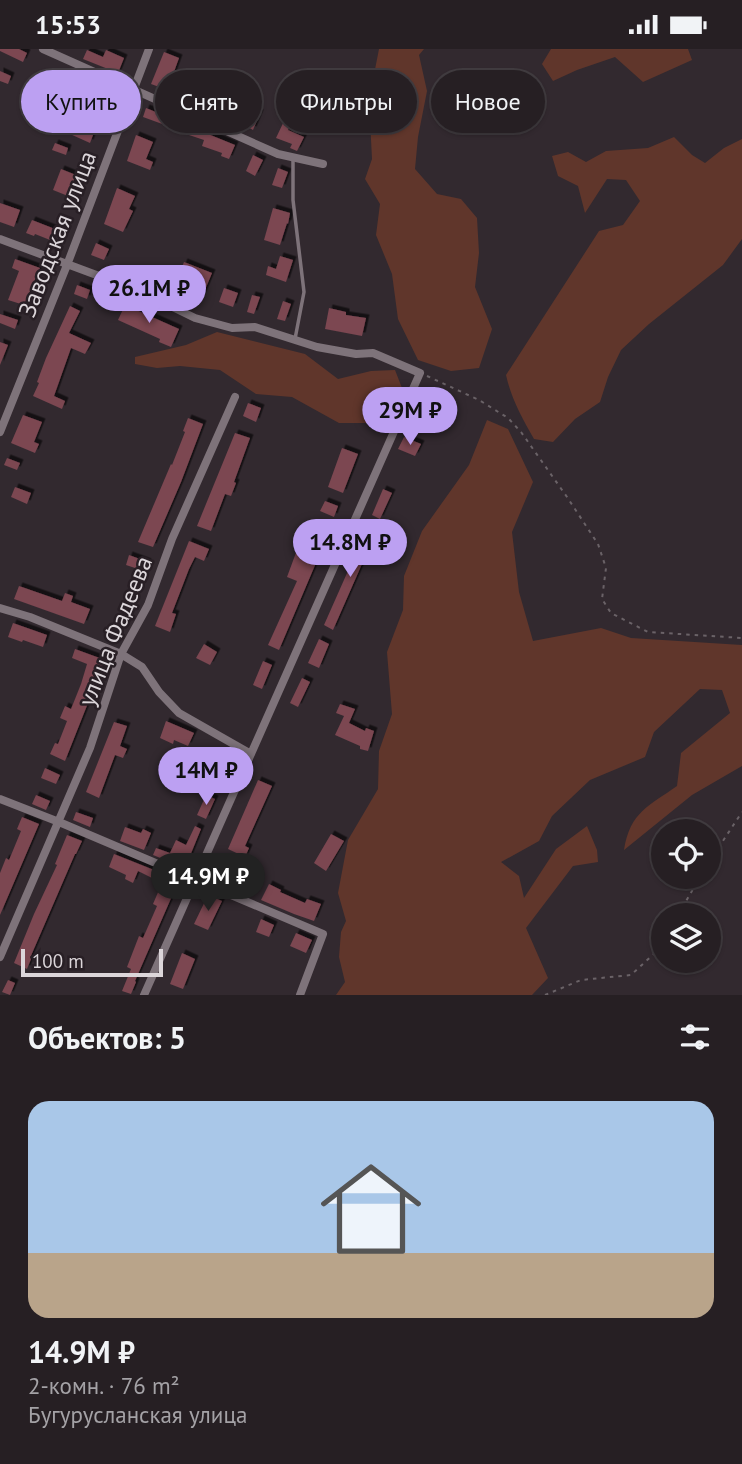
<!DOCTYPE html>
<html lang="ru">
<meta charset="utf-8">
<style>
:root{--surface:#261f23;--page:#322c30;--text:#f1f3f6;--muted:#a4a2a6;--line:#423d41;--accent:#bca0f2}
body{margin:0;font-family:"PT Sans",sans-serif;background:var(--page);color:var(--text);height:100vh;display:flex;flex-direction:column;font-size:26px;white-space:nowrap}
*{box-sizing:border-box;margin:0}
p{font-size:23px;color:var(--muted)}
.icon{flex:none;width:38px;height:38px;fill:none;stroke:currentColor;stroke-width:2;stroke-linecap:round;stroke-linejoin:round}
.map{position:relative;height:946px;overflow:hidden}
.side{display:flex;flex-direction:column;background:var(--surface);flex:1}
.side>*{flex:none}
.guide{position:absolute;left:21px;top:21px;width:700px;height:63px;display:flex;gap:14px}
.buttons{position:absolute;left:651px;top:770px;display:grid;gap:14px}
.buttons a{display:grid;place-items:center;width:70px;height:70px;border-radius:50%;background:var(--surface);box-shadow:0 2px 5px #0004,0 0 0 2px var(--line);font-size:35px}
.scale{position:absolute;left:21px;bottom:18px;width:142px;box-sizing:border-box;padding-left:7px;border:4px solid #dcd6da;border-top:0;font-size:19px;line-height:24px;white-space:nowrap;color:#dcd6da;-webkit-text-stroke:5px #281f25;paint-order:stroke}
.price{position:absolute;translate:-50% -60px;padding:0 16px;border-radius:24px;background:var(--accent);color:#111;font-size:23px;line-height:46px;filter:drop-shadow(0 2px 4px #0008)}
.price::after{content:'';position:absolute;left:50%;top:42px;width:21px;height:16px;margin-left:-10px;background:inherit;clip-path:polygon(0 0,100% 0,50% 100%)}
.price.current{background:#222;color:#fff}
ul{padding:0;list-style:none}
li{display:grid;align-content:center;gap:14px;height:371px;padding:0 28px}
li+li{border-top:2px solid var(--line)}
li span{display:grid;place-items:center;height:217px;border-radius:21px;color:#555}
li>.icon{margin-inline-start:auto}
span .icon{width:126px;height:126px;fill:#fffc;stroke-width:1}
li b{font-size:30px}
h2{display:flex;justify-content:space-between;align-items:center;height:84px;padding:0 28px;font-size:30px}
.pill{padding:0 24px;border-radius:32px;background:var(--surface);box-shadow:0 2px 5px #0004,0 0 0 2px var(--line);font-size:24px;line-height:63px}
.pill.current{background:var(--accent);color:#111}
.status{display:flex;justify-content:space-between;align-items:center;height:49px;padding:0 35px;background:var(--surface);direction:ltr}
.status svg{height:19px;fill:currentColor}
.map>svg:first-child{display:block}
.green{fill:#60362b}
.building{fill:#7b4651;filter:url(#shadow)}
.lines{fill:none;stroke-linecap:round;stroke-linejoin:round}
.path{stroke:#6a6267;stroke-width:2;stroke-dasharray:3.5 5;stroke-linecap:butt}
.lane{stroke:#7e737a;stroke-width:3.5}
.street{stroke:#7e737a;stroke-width:8}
.labels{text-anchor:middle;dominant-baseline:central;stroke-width:5;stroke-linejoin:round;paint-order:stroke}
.street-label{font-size:24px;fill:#dcd6da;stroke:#281f25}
</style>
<div class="status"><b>15:53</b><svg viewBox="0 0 49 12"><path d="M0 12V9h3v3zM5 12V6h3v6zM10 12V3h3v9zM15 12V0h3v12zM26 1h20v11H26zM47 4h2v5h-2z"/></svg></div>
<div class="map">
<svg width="742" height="946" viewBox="0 0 742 946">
<defs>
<filter id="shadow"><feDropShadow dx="3.5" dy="-3.5" stdDeviation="0" flood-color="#0009"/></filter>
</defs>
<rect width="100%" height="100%" fill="#32292f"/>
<!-- green -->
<path class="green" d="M379,0h45l-5,6 8,36 -9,46 -3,32 22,25 24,5 16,19 2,35 -4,34 17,42 -13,39 -28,3 -33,-11 -20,-41 -6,-45 -16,-39 4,-31 -15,-25 7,-20 -3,-59z
M551,0h137l4,11 -49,22 -28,-25 -38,13 -24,11 -11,-17z
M674,88l18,18 13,8 19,-15 18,-9v100l-19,26 -74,59 -28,26 -13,27 -8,25 -25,17 -22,23 -19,-3c-12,-21 -23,-41 -28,-64l93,-144 24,-6 17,-24 -14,-21 -19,-1 -22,34 -7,-27 -20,-10 -6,-20 16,-4 18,10 20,-11 42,-3z
M217,283l88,22 33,25 33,-8 24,-1 7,18 -12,25 -20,10h-31l-47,-26 -36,-3 -36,-24 -40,-4 -23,2 -22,-4v-7l51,-12z
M487,371l21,9 25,53 -21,50 7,60 14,49 68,-13 30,10 111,7v121l-50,29 -68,55c6,-38 25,-44 53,-64l4,-33 49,-40 -8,-23 -22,-1 -46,43 -9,25 -55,23 -38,36 -13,25 -38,21 18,14 5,22 32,-49 31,-23 10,24 1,12 -25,4 -47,62 22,50 -16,17h-196l9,-13 -6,-25 2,-25 5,-11 -8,-28 10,-53 30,-51 1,-38 13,-37 -5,-62 16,-42 1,-34 18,-45 47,-66z"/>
<!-- building -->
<path class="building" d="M0,0h19l8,4 -4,9 -23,-11z
M87,1l16,7 3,-7 18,8 -6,15 -35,-14z
M164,3l15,6 -8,22 2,1 -3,10 -19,-7z
M0,22l11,5 -3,8 -8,-3z
M84,33l26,10 -4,9 -25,-11z
M232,54l7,3 -6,14 -7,-4z
M80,56l21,9 -11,29 -20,-9 8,-20 -2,-1z
M146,59l22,9 -3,8 -22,-8z
M253,61l7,3 -7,17 -7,-4z
M285,70l7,3 -4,8 16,7 -7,14 -7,-3 2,-4 -16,-6z
M186,76l49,20 -6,14 -8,-3 1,-3 -20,-7 2,-6 -21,-7z
M136,86l17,7 -7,17 7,3 -3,8 -23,-9z
M55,94l13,5 -2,7 -14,-5z
M253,106l10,5 -8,16 -9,-5z
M278,119l10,4 -6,16 -10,-3z
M61,120l15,6 -8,21 -15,-6z
M117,139l18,8 -6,13 4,2 -10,21 -19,-8z
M0,154l20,7 -6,17 -14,-5z
M273,159l17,5 -2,11 -1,-1 -7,22 -16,-5z
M32,171l23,9 -5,11 -15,-6 -1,2 -8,-3z
M96,194l13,6 -5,11 -13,-5z
M280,207l13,4 -7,22 -20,-7 2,-9 8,3z
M15,210l25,9 -16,37 -16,-5 11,-29 -7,-3z
M184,213l28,11 -10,24 -28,-10z
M77,236l13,5 -3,9 -13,-5z
M224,239l14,5 -5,14 -14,-5z
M252,246l8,2 -6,17 -7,-2z
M283,252l8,3 -6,17 -8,-2z
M125,256l54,24 -8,18 -12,-5 1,-3 -42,-19z
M70,257l10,5 -11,22 22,10 -6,11 -14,-6 -17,48 11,5 -3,8 -29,-13 6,-13 -2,-1 9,-24z
M329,259l17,4v3l20,3 -4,18 -37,-7z
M0,265l18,6 -3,9 -15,-6z
M0,293l8,3 -8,20z
M421,349l16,6 -6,12 -15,-7z
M248,354l13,5 -5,14 -13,-6z
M23,366l19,7 -8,20 5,2 -4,9 -24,-10z
M188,369l15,6 -22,58 -28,65 -15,-5 33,-78 1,1 13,-33 -2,-1z
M235,384l15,5 -16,44 2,1 -5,13 -6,-2 -14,37 -14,-5z
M404,388l17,7 -6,12 -17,-7z
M342,399l16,6 -15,39 -15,-6z
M7,409l13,5 -3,7 -13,-5z
M15,438l16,6 -4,11 -16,-7z
M383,440l9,4 -12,26 -8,-4z
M325,452l13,5 -4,11 -14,-6z
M367,479l9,4 -43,98 -9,-5z
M311,482l16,6 -48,113 -11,-5 29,-64 -10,-4 10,-27 5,2z
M189,492l20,8 -5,12 -9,-4 -6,12 -17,44 4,1 -6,18 -15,-6z
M129,506l19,7 -4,9 -18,-6z
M19,537l43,15 3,-8 8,3 -2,6 19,7 -6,15 -70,-25z
M13,574l34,12 -4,12 -20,-7 -1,2 -14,-5z
M319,590l10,5 -10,24 -11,-5z
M204,595l13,8 -7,13 -14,-7z
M75,600l30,11 -40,101 -15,-7 5,-11 3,1 9,-23 -7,-3 5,-12 6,3 10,-25 6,-20 -15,-6z
M263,612l9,4 -10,24 -9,-4z
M302,629l8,4 -12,25 -8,-4z
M340,655l15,5 -6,14 16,8 1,-3 8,3 -6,20 -8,-2v-3l-25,-11 9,-19 -8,-3z
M166,672l28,12 -6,13 -14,-6 -1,4 -13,-6z
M114,673l13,4 -7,20 7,3 -4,9 -8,-3 -16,43 -13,-6z
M214,704l18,8 -8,20 -5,-2 -6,15 -14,-6z
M45,719l15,7 -4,9 -15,-6z
M258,731l14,6 -27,60 4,2 -4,9 -17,-8z
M36,746l14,6 -4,9 -14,-6z
M206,746l9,4 -9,20 -9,-4z
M76,763l17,6 -3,9 -17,-7z
M22,768l17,7 -39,91v-42l6,-15 3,2 12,-29 -4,-2z
M195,777l6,3 -16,39 -32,-13 3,-7 14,5 6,-13 10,5z
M125,778l16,6 2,-4 8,4 -7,17 -24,-9z
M331,785l13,7 -18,30 -12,-8z
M67,786l15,6 -6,13h-1l-45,104 1,1 -4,10 -13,-6 20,-49 23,-49 -2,-1z
M114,805l65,26 -44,101 1,1 -5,12 -9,-3 9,-22 -4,-2 12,-31 4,2 14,-32 -4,-2 9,-21 -24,-12 -5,12 -8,-4 1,-4 -17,-8z
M218,823l19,9 -3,8 -19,-9z
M269,835l12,6 -1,2 25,11 2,-4 14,5 -7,17 -20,-7 -33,-14z
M208,846l14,6 -14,29 -14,-6z
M261,870l13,6 -5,12 -13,-5z
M296,884l16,7 -6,13 -16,-7z
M182,904l13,6 -12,30 -13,-5z
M8,931l7,3 -5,12 -8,-3z"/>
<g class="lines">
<!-- path -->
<path class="path" d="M427,327l52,24 29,18 13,14 46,65 31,47 8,24 -4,31 9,14 37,19 94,6
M709,813l33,-50
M678,866l22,-38
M545,946l36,-15 50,-5 26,-24 6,-10"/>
<!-- lane -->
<path class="lane" d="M293,111v40l11,92 -9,47"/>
<!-- street -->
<path class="street" d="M43,0l235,105 45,10
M0,190l142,53 53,26 37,10 23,-1 62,20 39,7 17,-1 47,20 -276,622
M0,383l67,-167 82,-216
M0,559l30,9 91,37 21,13 17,25 20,21 72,41
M0,750l59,23 264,112 -23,61
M0,908l90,-209 31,-94 27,-49 24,-66 63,-142"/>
</g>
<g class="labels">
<!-- street labels -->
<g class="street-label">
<text transform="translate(57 185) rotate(-69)">Заводская улица</text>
<text transform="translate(115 582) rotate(-68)">улица Фадеева</text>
</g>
</g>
</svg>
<div class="buttons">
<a><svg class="icon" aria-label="locate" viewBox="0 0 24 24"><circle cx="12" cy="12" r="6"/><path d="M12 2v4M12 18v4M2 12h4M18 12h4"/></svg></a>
<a><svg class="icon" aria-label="layers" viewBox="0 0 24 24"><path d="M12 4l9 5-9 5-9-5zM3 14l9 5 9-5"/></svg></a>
</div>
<div class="scale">100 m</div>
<b class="price" style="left:149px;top:276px">26.1M ₽</b>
<b class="price" style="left:410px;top:398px">29M ₽</b>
<b class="price" style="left:350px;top:530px">14.8M ₽</b>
<b class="price" style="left:206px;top:758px">14M ₽</b>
<b class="price current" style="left:208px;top:864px">14.9M ₽</b>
<div class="guide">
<a class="pill current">Купить</a>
<a class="pill">Снять</a>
<a class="pill">Фильтры</a>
<a class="pill">Новое</a>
</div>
</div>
<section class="side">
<h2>Объектов: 5<svg class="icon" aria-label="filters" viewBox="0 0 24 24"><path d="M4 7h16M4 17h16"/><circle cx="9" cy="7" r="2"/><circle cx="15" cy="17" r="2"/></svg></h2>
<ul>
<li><span style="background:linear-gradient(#a9c7e8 70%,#b9a48a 0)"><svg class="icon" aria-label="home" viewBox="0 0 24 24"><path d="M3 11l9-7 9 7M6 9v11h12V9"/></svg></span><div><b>14.9M ₽</b><p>2-комн. · 76 m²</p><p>Бугурусланская улица</p></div></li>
</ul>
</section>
